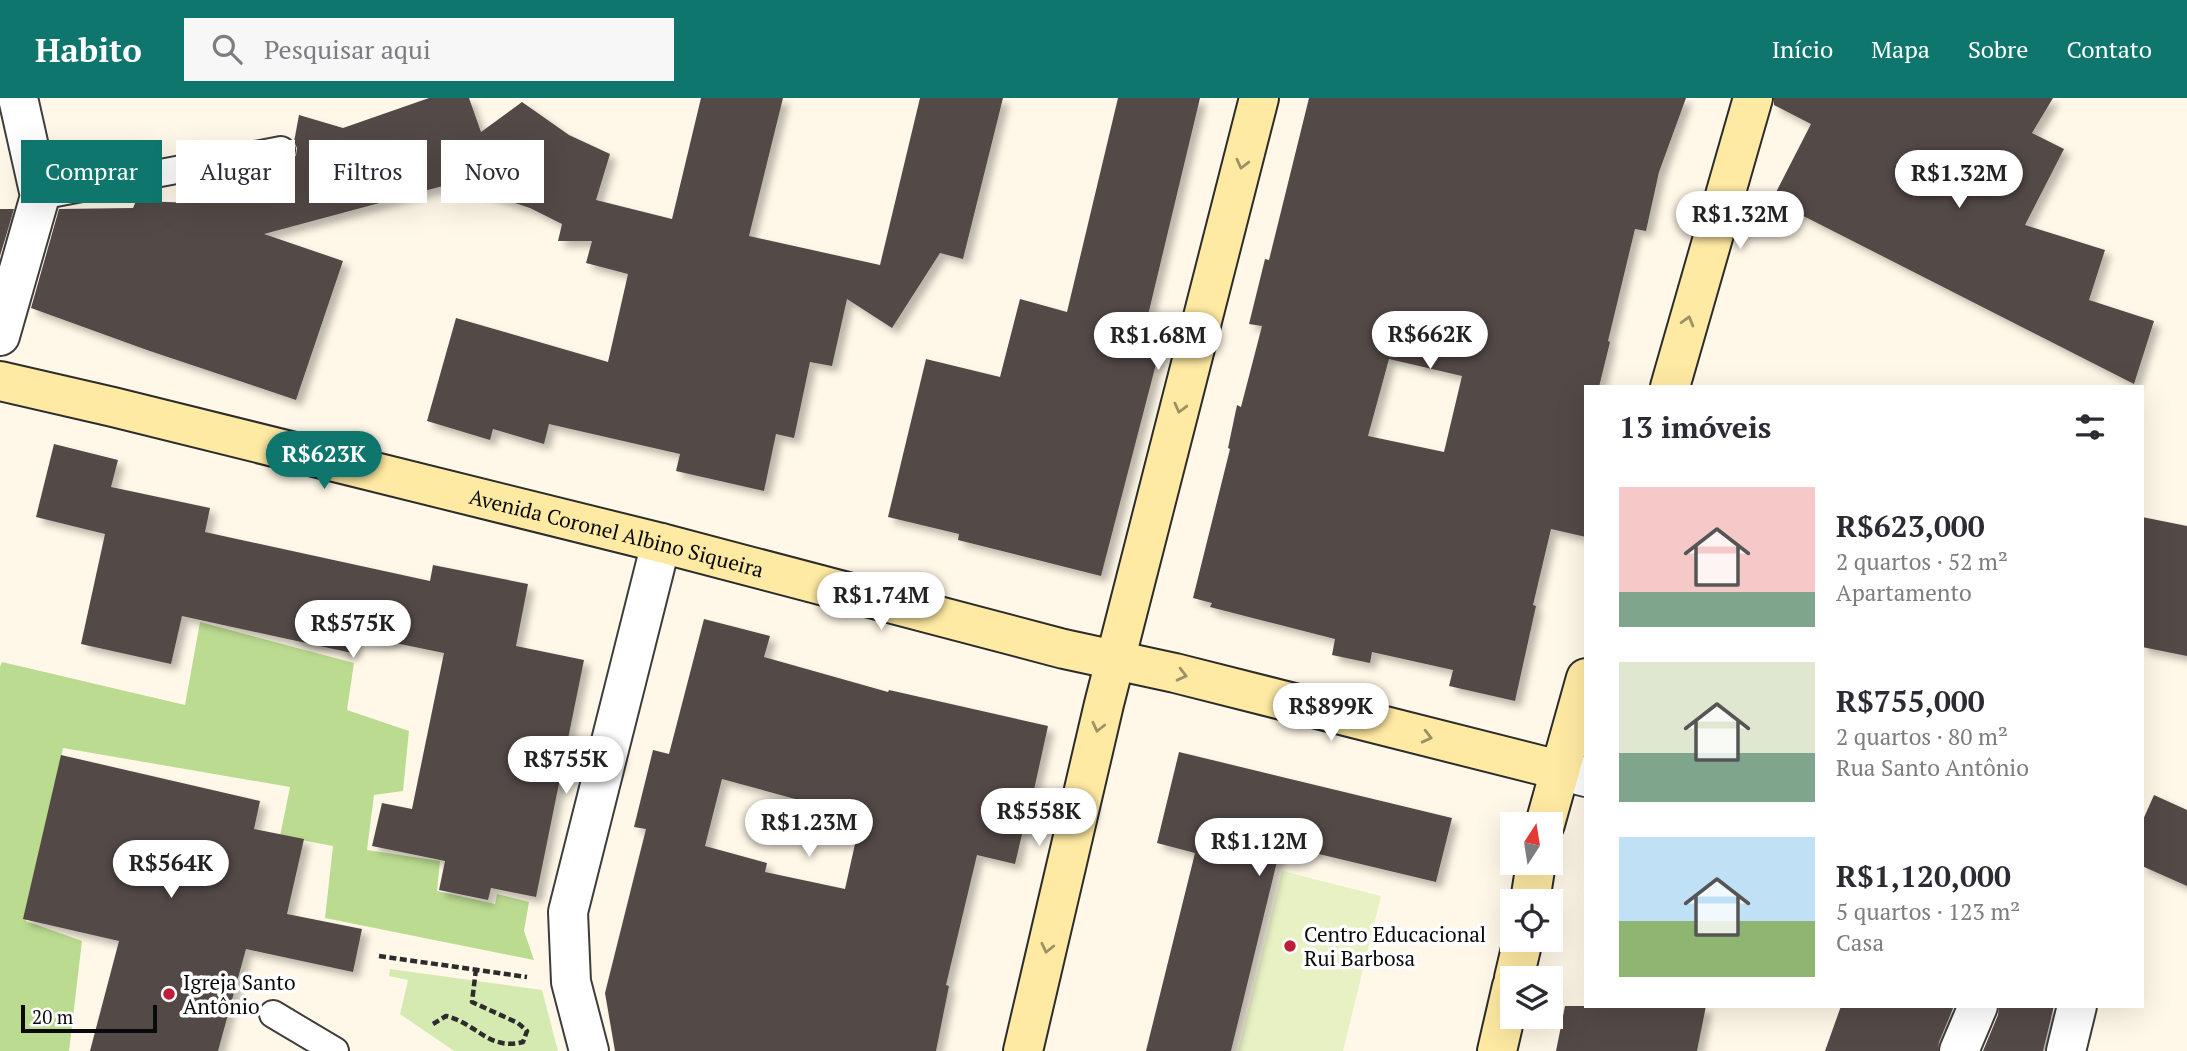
<!DOCTYPE html>
<html lang="pt">
<meta charset="utf-8">
<style>
:root{--surface:#fff;--page:#f7f7f7;--text:#2b2b33;--muted:#7c7c81;--accent:#0f766e}
body{margin:0;font-family:"PT Serif",serif;background:var(--page);color:var(--text);height:100vh;display:flex;flex-direction:column;font-size:26px;white-space:nowrap}
*{box-sizing:border-box;margin:0}
p{font-size:23px;color:var(--muted)}
.icon{flex:none;width:38px;height:38px;fill:none;stroke:currentColor;stroke-width:2;stroke-linecap:round;stroke-linejoin:round}
.map{position:relative;flex:1;overflow:hidden}
.panel{position:absolute;left:1584px;top:287px;width:560px;height:623px;display:flex;flex-direction:column;background:var(--surface);border-radius:0px;box-shadow:0 7px 28px #0002}
.panel>*{flex:none}
.guide{position:absolute;left:21px;top:42px;width:665px;height:63px;display:flex;gap:14px}
.needle{width:46px;rotate:12deg}
.controls{position:absolute;left:1500px;top:714px;display:grid;gap:14px}
.controls a{display:grid;place-items:center;width:63px;height:63px;border-radius:0px;background:var(--surface);box-shadow:0 7px 28px #0002;font-size:35px}
.scale{position:absolute;left:21px;bottom:18px;width:136px;box-sizing:border-box;padding-left:7px;border:4px solid #0a0a0a;border-top:0;font-size:19px;line-height:24px;white-space:nowrap;color:#0a0a0a;-webkit-text-stroke:5px #fff;paint-order:stroke}
.price{position:absolute;translate:-50% -60px;padding:0 16px;border-radius:24px;background:#fff;color:#222;font-size:23px;line-height:46px;filter:drop-shadow(0 2px 4px #0008)}
.price::after{content:'';position:absolute;left:50%;top:42px;width:21px;height:16px;margin-left:-10px;background:inherit;clip-path:polygon(0 0,100% 0,50% 100%)}
.price.active{background:var(--accent);color:#fff}
ul{padding:0;list-style:none}
li{display:flex;align-items:center;gap:21px;height:175px;padding:0 35px}
li span{display:grid;place-items:center;flex:none;width:196px;height:140px;border-radius:0px;color:#555}
li>.icon{margin-inline-start:auto}
span .icon{width:84px;height:84px;fill:#fffc;stroke-width:1}
li b{font-size:30px}
h2{display:flex;justify-content:space-between;align-items:center;height:84px;padding:0 35px;font-size:30px}
.chip{padding:0 24px;border-radius:0px;background:var(--surface);box-shadow:0 7px 28px #0002;font-size:24px;line-height:63px}
.chip.active{background:var(--accent);color:#fff}
header{display:flex;align-items:center;gap:42px;box-sizing:border-box;height:98px;padding:0 35px;background:var(--accent);color:#fff}
header strong{font-size:33px}
nav{display:flex;gap:38px;margin-inline-start:auto;font-size:24px}
.search{width:490px;height:63px;background:var(--page);display:flex;align-items:center;gap:18px;box-sizing:border-box;padding:0 24px;border-radius:0px;color:var(--muted);font-size:26px}
.map>svg:first-child{display:block}
.green{fill:#d5eab1}
.forest{fill:#bbdb90}
.pitch{fill:#e7f1c3}
.building{fill:#534a46;fill-rule:evenodd;filter:url(#shadow)}
.lines{fill:none;stroke-linecap:round;stroke-linejoin:round}
.service-casing{stroke:#3d3d3d;stroke-width:30}
.minor-casing{stroke:#3d3d3d;stroke-width:42}
.secondary-casing{stroke:#2c2c2c;stroke-width:42}
.path{stroke:#2c2c2c;stroke-width:4.5;stroke-dasharray:7 3.5;stroke-linecap:butt}
.service{stroke:#fff;stroke-width:26}
.minor{stroke:#fff;stroke-width:38}
.secondary{stroke:#ffeaa3;stroke-width:38}
.oneway{stroke:#9d9066}
.poi-dot{fill:#bf1e39;stroke:#fff;stroke-width:2.5}
.labels{text-anchor:middle;dominant-baseline:central;stroke-width:7;stroke-linejoin:round;paint-order:stroke}
.street-label{font-size:21px;fill:#0a0a0a;stroke:#fff}
.poi-label{font-size:21px;fill:#0a0a0a;stroke:#fff;text-anchor:start}
</style>
<header>
<strong>Habito</strong>
<div class="search"><svg class="icon" aria-label="search" viewBox="0 0 24 24"><circle cx="10" cy="10" r="6"/><path d="M15 15l6 6"/></svg>Pesquisar aqui</div>
<nav><a>Início</a><a>Mapa</a><a>Sobre</a><a>Contato</a></nav>
</header>
<div class="map">
<svg width="2187" height="953" viewBox="0 0 2187 953">
<defs>
<filter id="shadow"><feDropShadow dx="6" dy="6" stdDeviation="3.5" flood-color="#0004"/></filter>
</defs>
<rect width="100%" height="100%" fill="#fff8e8"/>
<!-- green -->
<path class="green" d="M390,871l152,21 16,61h-104l-54,-37 8,-34 -19,-4z"/>
<!-- forest -->
<path class="forest" d="M200,524l154,41 -7,47 62,21 -6,60 -29,4 -7,55 73,11 -3,30 58,13 2,-10 32,8 -5,29 10,29 -209,-42 8,-72 -53,-10 10,-49 -227,-39 -37,173 56,20 -13,110h-69v-384l2,-5 183,43z"/>
<!-- pitch -->
<path class="pitch" d="M1282,773l99,25 -38,155h-105z"/>
<!-- building -->
<path class="building" d="M429,0h40l12,34 41,-30 47,33 41,19 -14,46 76,19 29,-121h82l-34,138 131,29 40,-167h83l-40,161 -23,-6 -48,75 -45,-29 -15,67 -22,-4 -16,76 -18,-4 -12,57 -88,-20 4,-17 -131,-30 -5,20 -51,-15 -3,11 -63,-19 29,-103 152,44 20,-88 -42,-11 6,-22h-34l4,-17 -32,-16 -76,-25 -190,51 79,27 -47,139 -149,-50 -116,-42 28,-99 74,-1 3,-7 61,2 5,-16 86,-15 2,-9 6,-8 1,-7 -3,-6 5,-27 44,13z
M1118,0h82l-56,234 19,5 -62,239 -143,-36 1,-6 -71,-17 38,-158 74,18 20,-78 47,13z
M1309,0h377l-27,74 -13,59 -11,-2 -27,112 2,1 -11,45h-13v150l-35,-8 -18,76 3,1 -21,95 -66,-15 4,-16 -81,-18 -2,11 -38,-8 3,-16 -125,-32 2,-4 -19,-5 37,-149 -2,-1 9,-43 4,2 21,-81 -13,-2 16,-65 4,1zM1389,261l73,17 -18,76 -76,-16z
M1774,0h279l-21,35 32,16 -39,76 80,25 -16,50 65,21 -20,63 -362,-184 39,-76 -37,-19z
M0,111h14l-14,47z
M54,346l64,16 -7,27 99,21 -5,24 225,49 3,-16 95,19 -12,62 68,14 -48,237 -45,-9 -3,12 -49,-10 6,-29 -73,-15 10,-43 30,6 32,-156 -88,-18 -4,18 -170,-37 -11,48 -90,-20 24,-110 -69,-17z
M2142,419l45,9v130l-45,-9z
M704,521l66,17 -6,21 124,35 1,-2 159,36 -23,105 -2,-1 -8,34 -38,-9 -31,130 3,1 -13,65h-321l-10,-58 41,-164 -12,-2 19,-77 16,4zM722,681l139,38 -16,72 -80,-17 2,-9 -62,-17z
M1179,654l273,66 -16,64 -155,-37 -50,206h-85l49,-198 -38,-10z
M61,657l199,46 -6,28 50,10 -17,75 75,15 -9,43 -107,-23 -28,102h-128l29,-110 -96,-22z
M2154,697l33,15v76l-45,-20v-44z
M1565,908h141l-9,45h-141z
M1841,908h113l-15,36 -1,9h-113z
M1999,908h55l-11,45h-60l15,-36z"/>
<g class="lines">
<!-- service casing -->
<g class="service-casing">
<path id="service" d="M40,98l241,-46
M273,916l62,37"/>
</g>
<!-- minor casing -->
<g class="minor-casing">
<path id="minor" d="M0,238l40,-140 -22,-98
M1559,672l27,7
M589,953l-18,-69 -3,-70 93,-369
M1959,953l19,-45
M2066,953l11,-45"/>
</g>
<!-- secondary casing -->
<g class="secondary-casing">
<g id="secondary">
<path id="s1" d="M0,283l113,26 548,136 403,106 111,24 384,97"/>
<path d="M1670,289l83,-289"/>
<path d="M1545,726l41,-146"/>
<path d="M1530,803l6,-38"/>
<path d="M1514,880l9,-38"/>
<path d="M1023,953l81,-347 155,-606"/>
<path d="M1497,953l15,-65"/>
</g>
</g>
<!-- path -->
<path class="path" d="M379,858l148,21
M433,926l13,-8c30,7 43,35 77,26l4,-11 -9,-8 -46,-21 4,-33"/>
<!-- service -->
<use href="#service" class="service"/>
<!-- minor -->
<use href="#minor" class="minor"/>
<!-- secondary -->
<use href="#secondary" class="secondary"/>
</g>
<!-- one-way arrows -->
<defs><path id="oneway-chevron" d="M-2-3.5L2.5 0L-2 3.5" fill="none" stroke-width="1.6" stroke-linecap="round" stroke-linejoin="round" transform="scale(1.75)"/></defs>
<g class="oneway">
<use href="#oneway-chevron" transform="translate(1242 66) rotate(104)"/>
<use href="#oneway-chevron" transform="translate(1688 223) rotate(-74)"/>
<use href="#oneway-chevron" transform="translate(1180 310) rotate(104)"/>
<use href="#oneway-chevron" transform="translate(1182 577) rotate(14)"/>
<use href="#oneway-chevron" transform="translate(1098 629) rotate(103)"/>
<use href="#oneway-chevron" transform="translate(1427 639) rotate(14)"/>
<use href="#oneway-chevron" transform="translate(1047 850) rotate(103)"/>
</g>
<!-- markers -->
<g class="poi-dot">
<circle cx="1290" cy="848" r="7"/>
<circle cx="169" cy="896" r="7"/>
</g>
<g class="labels">
<!-- street labels -->
<g class="street-label">
<text stroke="none"><textPath href="#s1" startOffset="635">Avenida Coronel Albino Siqueira</textPath></text>
</g>
<!-- poi labels -->
<g class="poi-label">
<text x="1304" y="836">Centro Educacional<tspan x="1304" dy="24">Rui Barbosa</tspan></text>
<text x="183" y="884">Igreja Santo<tspan x="183" dy="24">Antônio</tspan></text>
</g>
</g>
</svg>
<div class="controls">
<a><svg class="needle" viewBox="-14 -14 28 28"><path d="M0-13l5 13h-10z" fill="#e53935"/><path d="M0 13l5-13h-10z" fill="#7c7c81"/></svg></a>
<a><svg class="icon" aria-label="locate" viewBox="0 0 24 24"><circle cx="12" cy="12" r="6"/><path d="M12 2v4M12 18v4M2 12h4M18 12h4"/></svg></a>
<a><svg class="icon" aria-label="layers" viewBox="0 0 24 24"><path d="M12 4l9 5-9 5-9-5zM3 14l9 5 9-5"/></svg></a>
</div>
<div class="scale">20 m</div>
<b class="price" style="left:1959px;top:112px">R$1.32M</b>
<b class="price" style="left:1740px;top:153px">R$1.32M</b>
<b class="price" style="left:1430px;top:273px">R$662K</b>
<b class="price" style="left:1158px;top:274px">R$1.68M</b>
<b class="price active" style="left:324px;top:393px">R$623K</b>
<b class="price" style="left:881px;top:534px">R$1.74M</b>
<b class="price" style="left:353px;top:562px">R$575K</b>
<b class="price" style="left:1331px;top:645px">R$899K</b>
<b class="price" style="left:566px;top:698px">R$755K</b>
<b class="price" style="left:1039px;top:750px">R$558K</b>
<b class="price" style="left:809px;top:761px">R$1.23M</b>
<b class="price" style="left:1259px;top:780px">R$1.12M</b>
<b class="price" style="left:171px;top:802px">R$564K</b>
<div class="guide">
<a class="chip active">Comprar</a>
<a class="chip">Alugar</a>
<a class="chip">Filtros</a>
<a class="chip">Novo</a>
</div>
<section class="panel">
<h2>13 imóveis<svg class="icon" aria-label="filters" viewBox="0 0 24 24"><path d="M4 7h16M4 17h16"/><circle cx="9" cy="7" r="2"/><circle cx="15" cy="17" r="2"/></svg></h2>
<ul>
<li><span style="background:linear-gradient(#f6c9c9 75%,#7fa58c 0)"><svg class="icon" aria-label="home" viewBox="0 0 24 24"><path d="M3 11l9-7 9 7M6 9v11h12V9"/></svg></span><div><b>R$623,000</b><p>2 quartos · 52 m²</p><p>Apartamento</p></div></li>
<li><span style="background:linear-gradient(#dfe7d0 65%,#7fa58c 0)"><svg class="icon" aria-label="home" viewBox="0 0 24 24"><path d="M3 11l9-7 9 7M6 9v11h12V9"/></svg></span><div><b>R$755,000</b><p>2 quartos · 80 m²</p><p>Rua Santo Antônio</p></div></li>
<li><span style="background:linear-gradient(#bfe0f5 60%,#8fb573 0)"><svg class="icon" aria-label="home" viewBox="0 0 24 24"><path d="M3 11l9-7 9 7M6 9v11h12V9"/></svg></span><div><b>R$1,120,000</b><p>5 quartos · 123 m²</p><p>Casa</p></div></li>
</ul>
</section>
</div>
